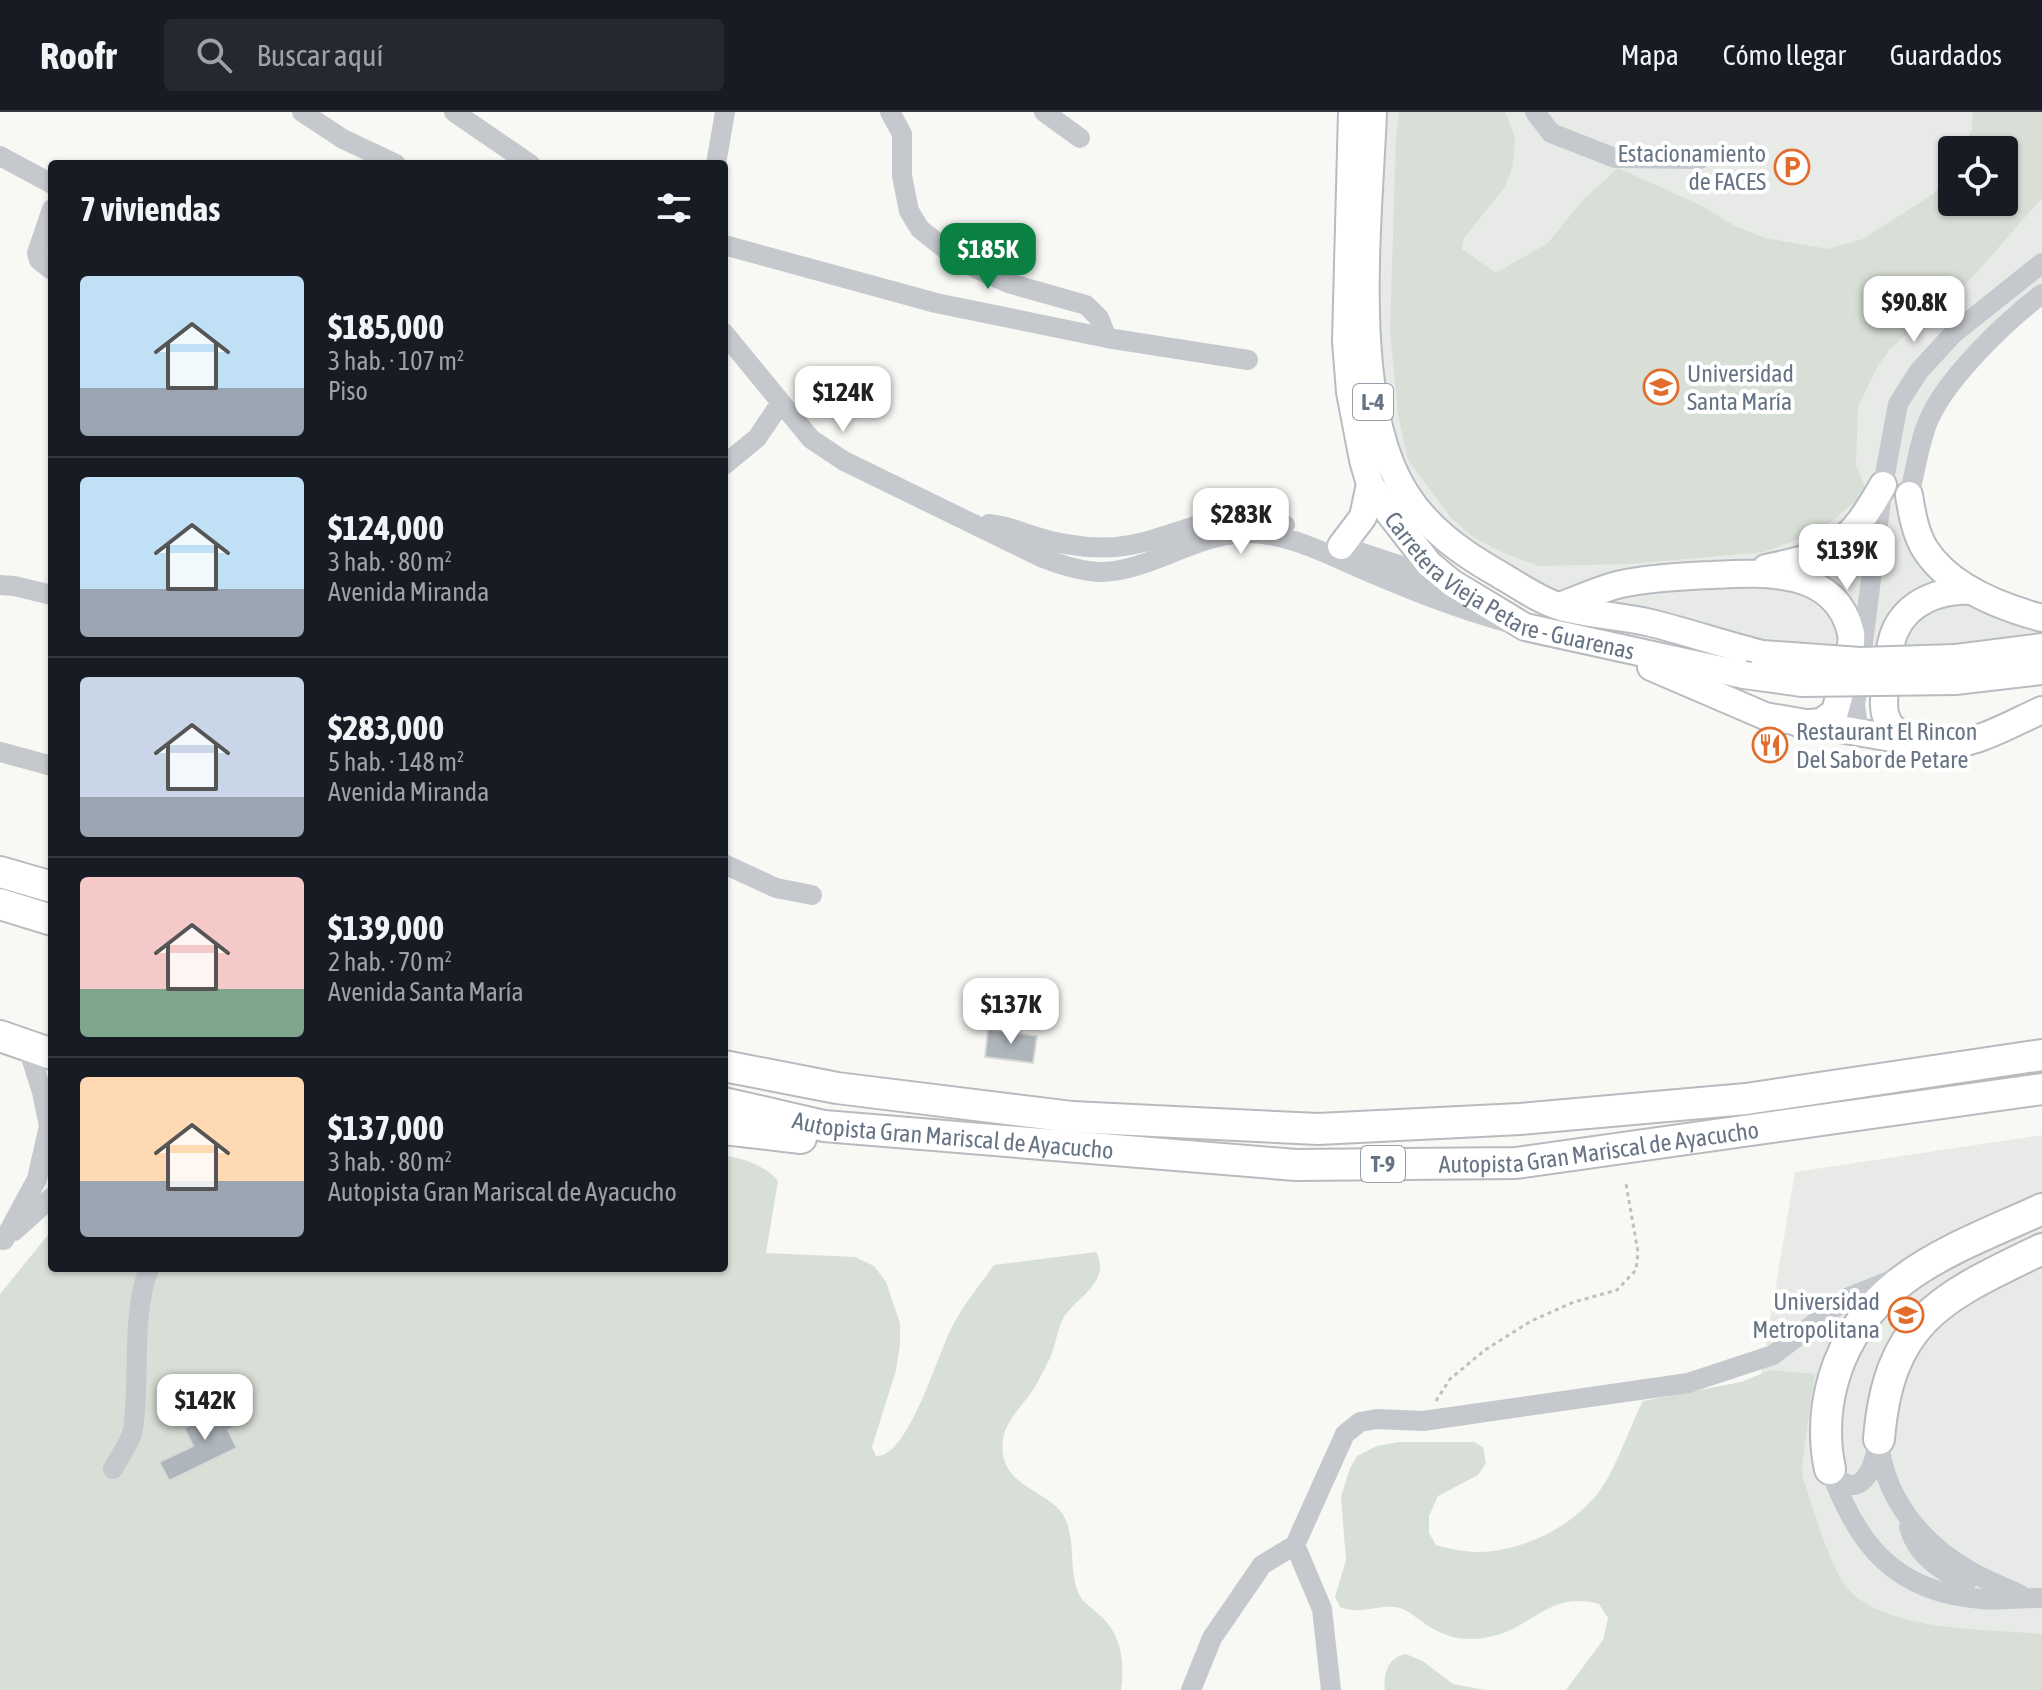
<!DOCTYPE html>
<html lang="es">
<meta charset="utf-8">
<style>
:root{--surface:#171b24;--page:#242831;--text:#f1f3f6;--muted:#9ea1a6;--line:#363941;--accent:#0b8043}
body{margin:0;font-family:"Asap Condensed",sans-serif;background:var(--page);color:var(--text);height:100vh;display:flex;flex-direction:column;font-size:30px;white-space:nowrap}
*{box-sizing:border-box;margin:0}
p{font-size:26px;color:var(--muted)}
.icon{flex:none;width:44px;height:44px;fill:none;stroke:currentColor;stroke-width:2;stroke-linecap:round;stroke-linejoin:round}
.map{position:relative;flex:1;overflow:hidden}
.side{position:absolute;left:48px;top:48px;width:680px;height:1112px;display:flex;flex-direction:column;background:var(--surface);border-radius:8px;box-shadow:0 2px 6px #0004}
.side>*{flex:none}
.controls{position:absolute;left:1938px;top:24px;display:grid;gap:16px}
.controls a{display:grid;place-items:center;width:80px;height:80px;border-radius:8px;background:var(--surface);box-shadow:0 2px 6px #0004;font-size:40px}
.price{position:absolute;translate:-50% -68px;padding:0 18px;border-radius:16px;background:#fff;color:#222;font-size:26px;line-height:52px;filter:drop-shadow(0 2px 4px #0008)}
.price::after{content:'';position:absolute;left:50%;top:48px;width:24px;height:18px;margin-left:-12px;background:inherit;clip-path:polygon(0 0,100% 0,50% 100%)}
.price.active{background:var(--accent);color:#fff}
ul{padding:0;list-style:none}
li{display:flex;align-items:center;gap:24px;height:200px;padding:0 32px}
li+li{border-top:2px solid var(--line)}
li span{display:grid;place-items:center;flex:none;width:224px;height:160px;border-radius:8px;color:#555}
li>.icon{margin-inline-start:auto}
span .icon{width:96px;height:96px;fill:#fffc;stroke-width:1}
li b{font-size:34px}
h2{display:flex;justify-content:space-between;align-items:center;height:96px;padding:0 32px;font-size:34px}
header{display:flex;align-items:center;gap:48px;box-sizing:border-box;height:112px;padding:0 40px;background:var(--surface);border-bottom:2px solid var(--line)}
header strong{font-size:38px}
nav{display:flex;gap:44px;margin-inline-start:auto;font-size:28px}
.search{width:560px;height:72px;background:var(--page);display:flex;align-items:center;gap:20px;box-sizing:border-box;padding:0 28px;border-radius:8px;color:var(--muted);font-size:30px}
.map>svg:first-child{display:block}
.built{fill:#e8eae8;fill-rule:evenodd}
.green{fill:#d8dfd6}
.building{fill:#aeb5bb;stroke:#d9dad7;stroke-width:2}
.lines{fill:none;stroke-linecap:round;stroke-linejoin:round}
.major-casing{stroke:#b8bbc0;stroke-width:30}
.highway-casing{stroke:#b8babe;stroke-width:34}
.path{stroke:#bdbfc2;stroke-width:3;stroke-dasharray:4 4;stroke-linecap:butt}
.minor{stroke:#c5c8cc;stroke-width:20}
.major{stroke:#fff;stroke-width:26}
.highway{stroke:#fff;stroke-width:30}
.major-bridge-casing{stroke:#b8bbc0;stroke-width:30;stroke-linecap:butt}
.major-bridge{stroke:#fff;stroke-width:26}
.labels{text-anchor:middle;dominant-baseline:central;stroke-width:8;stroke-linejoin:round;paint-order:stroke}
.shield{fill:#fff;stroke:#959eaa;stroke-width:2}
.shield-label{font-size:22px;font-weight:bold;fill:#677486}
.poi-label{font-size:24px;fill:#677486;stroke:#fff;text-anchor:end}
.street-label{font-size:24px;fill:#677486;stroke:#fff}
</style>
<header>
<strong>Roofr</strong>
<div class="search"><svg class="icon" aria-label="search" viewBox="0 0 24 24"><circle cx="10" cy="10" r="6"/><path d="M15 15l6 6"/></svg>Buscar aquí</div>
<nav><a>Mapa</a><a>Cómo llegar</a><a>Guardados</a></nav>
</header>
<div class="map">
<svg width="2042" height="1578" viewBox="0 0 2042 1578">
<rect width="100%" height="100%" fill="#f8f8f5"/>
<!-- built -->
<path class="built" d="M1373,0h669v182l-100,104 -33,97 16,54 117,69v29l-280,7 -261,-79 -104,-96 -29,-218zM1952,38h52v52h-52z
M2042,1023v555h-243l-52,-232 48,-286z"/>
<!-- green -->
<path class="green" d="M1399,0h106l1,2 9,23 -2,28 -8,22 -41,51 -2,11 34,24 52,-30 34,-42 36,-33 82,37 35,21 30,12 63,11 35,-10 70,-45 19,-18v26h52v-52h-41l9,-21 1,-17h69v86l-72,82 -80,69 -13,18 -19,40 -2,58 11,27 -47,39 -56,21 -133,12 -92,2 -35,-13 -31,-16 -22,-19 -43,-58 -10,-45 -8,-84 6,-194z
M724,1044c18,1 43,11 54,25l-12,72 89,4 19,9 12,16 14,41v22l-4,25 -24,77 4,9c32,3 62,-103 76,-129 11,-22 28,-42 42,-62l102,-13c16,29 -19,45 -32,65 -7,12 -8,28 -14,41 -4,8 -9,18 -14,27 -13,23 -38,38 -33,69 4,32 43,37 59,59 16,25 5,59 18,83 4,8 15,14 22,21 20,20 23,46 19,73h-1121v-396l52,-64v38h672z
M1771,1258l44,4 -13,90 1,14c10,28 28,96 48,114 42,40 137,37 191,42v56h-476l37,-50 5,-22 -9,-14c-52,-14 -67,27 -115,34 -24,4 -44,-3 -63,-17 -7,-5 -13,-11 -21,-13 -20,-5 -40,8 -60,-1l-5,-10 11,-37 -5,-63 9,-29 7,-12 20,-10 22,-4h75l9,5 3,16 -8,12 -40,21 -9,20v17l7,12c14,4 28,7 43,7 50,-1 108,-32 131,-78 12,-23 21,-49 33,-73l98,-19z
M1406,1542l18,8 29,22 32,6h-100c-2,-16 3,-33 21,-36z"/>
<!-- building -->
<path class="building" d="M988,917l49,7 -4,27 -48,-6z
M237,1290l9,19 -18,9 9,18 -68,33 -10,-19 34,-16 -9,-18z"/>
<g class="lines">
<!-- major casing -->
<g class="major-casing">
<g id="major">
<path id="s1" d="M1352,0l-6,229 4,51 13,68 7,24 16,25 43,55 23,19 73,44 219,48"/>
<path d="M1373,0c-4,107 -26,290 33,382 22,35 56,59 91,79 19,11 43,28 64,34 29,8 60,9 90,16 37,9 74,22 111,31"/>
<path d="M1909,383c3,18 6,38 16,54 24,38 76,58 117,69"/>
<path d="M1341,434l22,-29 7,-33"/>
<path d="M1766,456c68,-14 83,-23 117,-83"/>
<path d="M1562,493c20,-7 42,-18 64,-22 28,-5 57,-7 86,-8 52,-3 124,-7 139,58 3,13 -12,63 -16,79l-14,10 -21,2"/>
<path d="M1956,546l86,-11"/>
<path d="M1651,555l114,49 167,29c38,4 76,-20 110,-35"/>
<path d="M1955,569l87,-10"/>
<path d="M1912,628c-35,-13 -29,-37 -25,-67 2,-13 2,-29 8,-42 13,-30 47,-42 77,-40"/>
</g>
</g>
<!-- highway casing -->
<g class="highway-casing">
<g id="highway">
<path d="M0,760l52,15"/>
<path d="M0,792l52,16"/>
<path d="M0,924l52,18"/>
<path d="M724,954l113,22 235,29 246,12 202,-10 226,-20 296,-44"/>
<path id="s2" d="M724,991l100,23 472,39 220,-2 526,-74"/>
<path d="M724,1017l77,9"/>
<path d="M1879,1327c10,-121 64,-142 163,-190"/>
<path d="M1830,1357c-7,-32 -5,-61 4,-92 31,-101 121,-128 208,-168"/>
</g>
</g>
<!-- path -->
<path class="path" d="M1436,1289l14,-22 35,-29 46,-29 43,-19 43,-12 19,-20 2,-18 -12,-68"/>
<!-- minor -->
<path class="minor" d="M302,0l41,27 53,25
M454,0l76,52
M890,0l12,22v42l7,35 11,18 25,20 32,20 31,14 78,22 13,13 8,20
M1044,0l36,26
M1535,0l16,21 64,25 85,1
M0,44l52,28
M716,52l9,-52
M52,97l-15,44 2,7 13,10
M724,133l212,58 171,35 141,22
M724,221l87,106 33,22 199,97c18,7 39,14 59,14 48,-1 95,-39 146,-39 42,0 83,23 121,39 45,19 89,37 137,50
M724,353l33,-27 23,-34
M1909,383c7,-25 10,-55 21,-78 19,-41 76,-96 112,-123
M989,412c15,1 27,6 41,11 27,9 57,14 86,12 30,-3 55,-14 83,-22 29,-8 57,-7 86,0
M1338,433l106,35
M0,473l14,1 38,9
M1859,621l-4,-28 28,-220 15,-81 21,-33 34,-37 89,-71
M0,640l52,14
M724,752l52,24 36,7
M14,1119l38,-34
M4,1128l33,-61 12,-53 -7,-34 -15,-47
M1879,1327c4,58 42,104 91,132 17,10 34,16 51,24
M113,1357c6,-12 17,-26 20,-39 8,-54 -3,-110 16,-162
M1830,1357c27,76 65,123 151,130 20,2 41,-2 61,-1
M1831,1359c25,32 42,3 46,-24
M1909,1415c8,29 31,43 57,56
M1191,1578l21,-52 50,-73 33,-20
M1331,1578l-9,-81 -27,-64 50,-111 15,-12 17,-3 46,2 265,-38 85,-28 76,-58 48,-19"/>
<!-- major -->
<use href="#major" class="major"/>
<!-- highway -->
<use href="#highway" class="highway"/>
<!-- major-bridge casing -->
<g class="major-bridge-casing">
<path id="major-bridge" d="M1762,542l98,7 96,-3
M1744,563l58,8 153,-2"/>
</g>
<!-- major-bridge -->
<use href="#major-bridge" class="major-bridge"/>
</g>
<!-- icons -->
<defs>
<g id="parking-ring" transform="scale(1.8)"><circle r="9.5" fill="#fff" stroke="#e26c2b" stroke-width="1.5"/><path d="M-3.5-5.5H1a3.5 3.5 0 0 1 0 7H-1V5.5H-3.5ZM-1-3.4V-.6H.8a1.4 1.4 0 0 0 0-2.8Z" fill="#e26c2b"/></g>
<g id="university-ring" transform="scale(1.8)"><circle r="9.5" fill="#fff" stroke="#e26c2b" stroke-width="1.5"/><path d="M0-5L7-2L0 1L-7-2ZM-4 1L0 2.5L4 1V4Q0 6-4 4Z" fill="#e26c2b"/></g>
<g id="restaurant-ring" transform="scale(1.8)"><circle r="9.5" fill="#fff" stroke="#e26c2b" stroke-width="1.5"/><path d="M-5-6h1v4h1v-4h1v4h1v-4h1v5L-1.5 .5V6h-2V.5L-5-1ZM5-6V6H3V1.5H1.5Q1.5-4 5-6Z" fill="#e26c2b"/></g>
</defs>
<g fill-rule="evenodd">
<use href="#parking-ring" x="1792" y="55"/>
<use href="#university-ring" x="1661" y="275"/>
<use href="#restaurant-ring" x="1770" y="633"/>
<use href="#university-ring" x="1906" y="1203"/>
</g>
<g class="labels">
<!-- shield labels -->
<g class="shield">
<rect x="1353" y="272" width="40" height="36" rx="6"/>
<rect x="1361" y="1034" width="44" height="36" rx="6"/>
</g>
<g class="shield-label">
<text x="1373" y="290">L-4</text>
<text x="1383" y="1052">T-9</text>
</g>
<!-- poi labels -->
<g class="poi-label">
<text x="1766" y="41">Estacionamiento<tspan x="1766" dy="28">de FACES</tspan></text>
<text x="1687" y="261" text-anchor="start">Universidad<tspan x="1687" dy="28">Santa María</tspan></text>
<text x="1796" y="619" text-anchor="start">Restaurant El Rincon<tspan x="1796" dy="28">Del Sabor de Petare</tspan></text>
<text x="1880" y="1189">Universidad<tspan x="1880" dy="28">Metropolitana</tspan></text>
</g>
<!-- street labels -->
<g class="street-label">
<text stroke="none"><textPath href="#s1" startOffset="556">Carretera Vieja Petare - Guarenas</textPath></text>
<text stroke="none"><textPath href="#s2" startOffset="232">Autopista Gran Mariscal de Ayacucho</textPath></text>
<text stroke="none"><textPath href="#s2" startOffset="880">Autopista Gran Mariscal de Ayacucho</textPath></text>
</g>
</g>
</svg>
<div class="controls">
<a><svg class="icon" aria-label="locate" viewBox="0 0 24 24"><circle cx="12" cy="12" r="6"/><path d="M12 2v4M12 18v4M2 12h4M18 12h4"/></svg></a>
</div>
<b class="price active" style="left:988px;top:179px">$185K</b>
<b class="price" style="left:1914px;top:232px">$90.8K</b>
<b class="price" style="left:843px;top:322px">$124K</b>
<b class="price" style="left:1241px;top:444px">$283K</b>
<b class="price" style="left:1847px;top:480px">$139K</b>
<b class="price" style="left:1011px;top:934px">$137K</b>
<b class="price" style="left:205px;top:1330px">$142K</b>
<section class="side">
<h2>7 viviendas<svg class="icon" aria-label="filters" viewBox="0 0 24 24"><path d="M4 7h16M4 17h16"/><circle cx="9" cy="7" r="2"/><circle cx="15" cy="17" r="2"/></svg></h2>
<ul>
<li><span style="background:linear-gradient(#bfe0f5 70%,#9aa5b1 0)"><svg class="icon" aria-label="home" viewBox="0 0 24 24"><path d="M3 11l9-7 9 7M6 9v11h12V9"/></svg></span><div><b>$185,000</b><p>3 hab. · 107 m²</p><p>Piso</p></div></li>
<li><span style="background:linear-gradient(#bfe0f5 70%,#9aa5b1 0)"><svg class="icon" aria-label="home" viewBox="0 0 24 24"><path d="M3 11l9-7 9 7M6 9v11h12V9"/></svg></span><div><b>$124,000</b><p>3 hab. · 80 m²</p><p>Avenida Miranda</p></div></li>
<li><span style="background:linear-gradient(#c9d6e8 75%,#9aa5b1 0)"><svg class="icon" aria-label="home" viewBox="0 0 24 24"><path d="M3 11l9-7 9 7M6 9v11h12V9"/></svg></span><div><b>$283,000</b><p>5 hab. · 148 m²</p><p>Avenida Miranda</p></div></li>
<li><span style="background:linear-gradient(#f6c9c9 70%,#7fa58c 0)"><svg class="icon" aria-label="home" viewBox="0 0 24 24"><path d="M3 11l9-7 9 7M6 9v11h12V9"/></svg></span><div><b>$139,000</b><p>2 hab. · 70 m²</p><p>Avenida Santa María</p></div></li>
<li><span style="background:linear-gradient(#ffd9b3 65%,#9aa5b1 0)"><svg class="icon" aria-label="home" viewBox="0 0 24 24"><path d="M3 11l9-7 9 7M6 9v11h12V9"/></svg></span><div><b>$137,000</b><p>3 hab. · 80 m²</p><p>Autopista Gran Mariscal de Ayacucho</p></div></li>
</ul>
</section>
</div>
